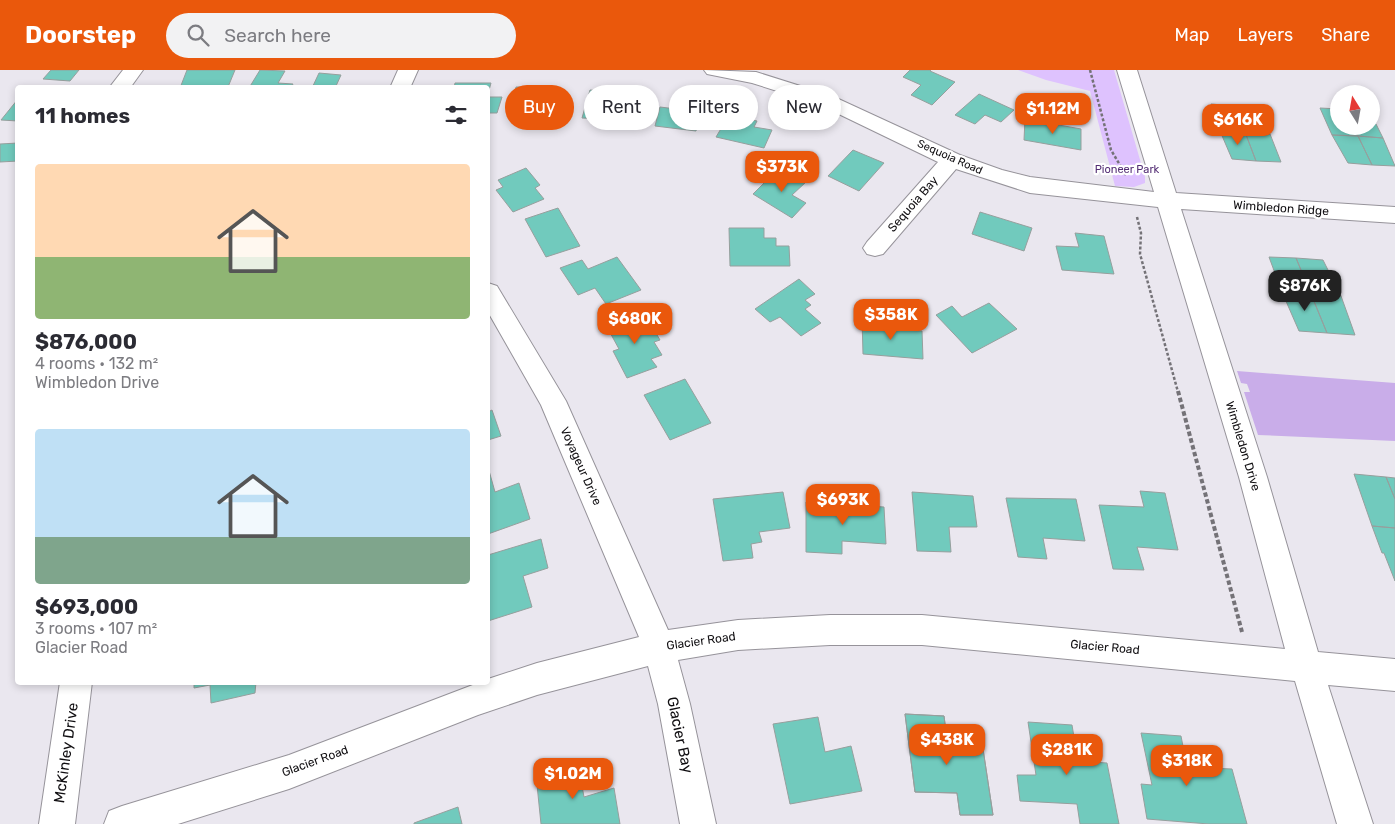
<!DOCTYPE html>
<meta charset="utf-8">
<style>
:root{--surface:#fff;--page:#f2f2f3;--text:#2b2b33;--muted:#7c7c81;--accent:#ea580c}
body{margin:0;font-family:Rubik,sans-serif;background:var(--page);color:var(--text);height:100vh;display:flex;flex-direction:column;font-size:19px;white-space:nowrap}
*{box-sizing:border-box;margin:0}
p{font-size:16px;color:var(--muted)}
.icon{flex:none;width:28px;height:28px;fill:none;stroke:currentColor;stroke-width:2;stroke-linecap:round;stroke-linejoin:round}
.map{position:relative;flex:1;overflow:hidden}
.sheet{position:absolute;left:15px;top:15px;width:475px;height:600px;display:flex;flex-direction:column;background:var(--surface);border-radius:5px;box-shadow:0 2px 8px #0003}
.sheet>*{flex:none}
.hud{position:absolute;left:505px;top:15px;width:475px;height:45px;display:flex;gap:10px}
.needle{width:32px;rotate:349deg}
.fabs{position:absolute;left:1330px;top:15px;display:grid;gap:10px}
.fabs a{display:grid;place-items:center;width:50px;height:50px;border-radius:50%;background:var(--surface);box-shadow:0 2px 8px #0003;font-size:25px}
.price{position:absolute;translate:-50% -42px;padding:0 11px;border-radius:10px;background:var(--accent);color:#fff;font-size:16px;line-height:32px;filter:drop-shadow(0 1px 2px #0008)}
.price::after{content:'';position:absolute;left:50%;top:30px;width:15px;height:11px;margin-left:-8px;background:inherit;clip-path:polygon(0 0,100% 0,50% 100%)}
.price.selected{background:#222;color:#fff}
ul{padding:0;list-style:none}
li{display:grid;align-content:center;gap:10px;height:265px;padding:0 20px}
li span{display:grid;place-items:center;height:155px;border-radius:5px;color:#555}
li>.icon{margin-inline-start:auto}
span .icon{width:90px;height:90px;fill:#fffc;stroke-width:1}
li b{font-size:21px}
h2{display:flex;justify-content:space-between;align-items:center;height:60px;padding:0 20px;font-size:21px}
.chip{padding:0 18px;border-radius:22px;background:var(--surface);box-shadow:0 2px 8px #0003;font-size:18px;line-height:45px}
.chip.selected{background:var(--accent);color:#fff}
header{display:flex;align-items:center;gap:30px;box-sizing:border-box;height:70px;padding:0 25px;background:var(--accent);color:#fff}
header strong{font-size:24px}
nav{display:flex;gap:28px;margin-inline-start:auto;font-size:18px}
.search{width:350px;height:45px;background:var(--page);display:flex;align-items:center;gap:12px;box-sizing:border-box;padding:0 18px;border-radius:28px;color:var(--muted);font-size:19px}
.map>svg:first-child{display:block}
.green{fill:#dec2fe}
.forest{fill:#c9ade9}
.building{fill:#71cabd;stroke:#969f9d}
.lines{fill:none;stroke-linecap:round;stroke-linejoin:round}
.minor-casing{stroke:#96939a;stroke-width:2}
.path-far1{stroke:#747277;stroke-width:2.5;stroke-dasharray:3 2;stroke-linecap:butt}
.path{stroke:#747277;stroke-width:4;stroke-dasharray:4.5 2.5;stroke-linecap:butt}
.minor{fill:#fff;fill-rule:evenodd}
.labels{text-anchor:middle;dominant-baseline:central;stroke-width:4.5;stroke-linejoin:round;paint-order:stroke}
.far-street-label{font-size:11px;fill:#100e11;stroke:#fff}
.far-park-label{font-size:11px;fill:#532d74;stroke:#fff}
.street-label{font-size:12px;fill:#100e11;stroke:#fff}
.near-street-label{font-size:15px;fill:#100e11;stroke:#fff}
</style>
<header>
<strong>Doorstep</strong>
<div class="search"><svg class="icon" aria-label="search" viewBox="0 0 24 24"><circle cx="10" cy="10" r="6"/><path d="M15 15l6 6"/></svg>Search here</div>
<nav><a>Map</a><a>Layers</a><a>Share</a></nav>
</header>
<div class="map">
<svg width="1395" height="754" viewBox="0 0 1395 754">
<rect width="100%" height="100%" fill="#eae7ef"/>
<!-- green -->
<path class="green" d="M1018,0h96l31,107v6l-11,4 -19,-1 -25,-95 -44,-11z"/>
<!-- forest -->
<path class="forest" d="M1237,301l158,12v58l-137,-6 -14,-43h6l-3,-8 -6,-1z"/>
<!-- building -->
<path class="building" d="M51,0h28l-9,11 -27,-2z
M187,0h48l-7,17 -48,1z
M260,0l25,1 -7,12 15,1 -2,4h-42z
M910,0h21l-1,1 25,11 -23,23 -21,-10 10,-10 -18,-8z
M319,3l22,2 -5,11 17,1 -41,1z
M455,13h36l-3,11v-6h-34z
M516,17h29l-2,13h25l-4,18h-44l2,-14 -10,1z
M590,20l26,2 -1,6 19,1 -5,21 -47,-2z
M979,24l35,16 -13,12 -16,-7 -10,9 -20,-9z
M488,27h14l-5,16h-9z
M679,28l29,2 -3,14 -5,-1 -4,18 -41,-5 5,-19 16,2z
M18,29v22l-17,-1z
M1211,34l23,2 11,26 -25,-1z
M722,36l30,6 -4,7 9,2 -3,6 18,3 -8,18 -48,-11 9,-15 -11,-3z
M1234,36l23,1 13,27 -25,-2z
M1320,38l19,1v17h13l6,10 -26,-1z
M1025,49l56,10v21l-57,-10z
M1371,49l5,5 7,14 -25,-2 -6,-10h19z
M1220,61l25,1 11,29 -24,-2z
M1245,62l25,2 11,28 -25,-1z
M1332,65l26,1 14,29 -24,-2z
M1358,66l25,2 12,28 -23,-1z
M18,73v18l-18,1v-18z
M853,80l31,13 -25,28 -31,-15z
M526,98l14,17 -5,3 9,11 -31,13 -17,-22 7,-3 -5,-7z
M778,99l28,13 -14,13 14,8 -14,15 -39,-24z
M558,138l22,38 -34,11 -21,-38z
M980,142l52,16 -8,23 -52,-17z
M729,158h35v10h12v8h13l1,20h-60z
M1075,163l29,3 10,38 -52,-4 -6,-24 23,1z
M617,187l24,33 -35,14 -11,-16 -17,7 -18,-27 22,-8 6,9z
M1269,187l27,1 15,36 -29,-2z
M1296,188l27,2 18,36 -30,-2z
M799,209l16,15 -10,6 6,5 -6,4 16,14 -20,13 -21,-19 -10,5 -15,-13z
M1282,222l29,2 16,39 -28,-2z
M1311,224l30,2 14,39 -28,-2z
M989,233l28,26 -45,24 -36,-38 16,-9 10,11z
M644,243l16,27 -6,2 8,13 -11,4 6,8 -30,11 -14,-27 6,-2 -12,-22z
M862,248l23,2v9l37,2 1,28 -60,-5z
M685,309l26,44 -41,17 -26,-45z
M492,340l9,26 -13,4v-28z
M488,397l7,25 24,-9 11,36 -42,15z
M1354,404l32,3 9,22v29l-23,-2z
M1386,407l9,1v21z
M1140,421l25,2 13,57 -41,-3 7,23 -31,-1 -14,-64 45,2z
M783,422l7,36 -31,4 3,10 -11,2 2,14 -30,3 -10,-62z
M912,422l61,4 4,31h-28l2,25 -34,-1z
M1006,428l70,1 9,42 -42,-3 4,21 -29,-2z
M806,432l78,5 2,37 -44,-3v13l-36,-2z
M1372,456l23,2v53l-11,-28h-2z
M541,469l7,29 -25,8 9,31 -44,14v-66z
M194,612h62l-1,11 -44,10 -1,-18 -16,3z
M905,644l39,2 4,31 35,2 10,66h-33l-3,-22 -42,-1z
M905,644l39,2 4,31 35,2 10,66h-33l-3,-22 -42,-1z
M818,647l7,35 26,-6 11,45 -72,13 -17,-80z
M1028,652l44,3 6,36 29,2 12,61h-39l-3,-20 -57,-3 -3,-26h19z
M1141,663l40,3 6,31 45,2 15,55h-38l-62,-5 -6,-35 11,1z
M578,694l6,33 30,-9 6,36h-79l-5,-49z
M458,737l4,17h-48v-1z"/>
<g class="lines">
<!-- minor casing -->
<g class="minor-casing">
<path id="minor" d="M123,0h20l-13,18h-21z
M398,0h20l-8,18h-20z
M704,0l52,2 76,24 128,59 42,15 28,7 124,15 -37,-122h20l39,123 219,14v16l-214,-14 86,268 51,175 77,7v32l-67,-6 45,139h-36l-42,-143 -373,-36h-92l-92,5 -60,10 12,44 26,120h-36l-22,-120 -10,-38 -111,29 -59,20 -189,74 -111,35h-74l5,-13 13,-5 167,-51 189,-72 10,-1v-3l49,-16 102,-26 -98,-232 -53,-93v-29l9,3 69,115 102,229 70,-10 92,-5h92l363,34 -46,-172 -81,-270 -128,-14 -74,-24 -73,85 -8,2 -8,-2 -4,-6 4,-6 71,-80 -120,-58 -66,-21 -45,-9z
M60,612h32l-17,142h-36z"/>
</g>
<!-- path-far1 -->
<path class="path-far1" d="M1090,0l21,80 15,25
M1137,147l4,16 -1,21 38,138"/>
<!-- path -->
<path class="path" d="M1178,321l64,241"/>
<!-- minor -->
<use href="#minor" class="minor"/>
</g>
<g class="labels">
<!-- far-street labels -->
<g class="far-street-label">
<text transform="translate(950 87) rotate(24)">Sequoia Road</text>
</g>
<!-- far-park labels -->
<g class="far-park-label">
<text x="1127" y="99">Pioneer Park</text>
</g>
<!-- street labels -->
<g class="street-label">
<text transform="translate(913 134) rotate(-49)">Sequoia Bay</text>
<text transform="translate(1281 138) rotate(4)">Wimbledon Ridge</text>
<text transform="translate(1243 376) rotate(73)">Wimbledon Drive</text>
<text transform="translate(581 396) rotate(66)">Voyageur Drive</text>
<text transform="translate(701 571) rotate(-8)">Glacier Road</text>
<text transform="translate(1105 577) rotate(5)">Glacier Road</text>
<text transform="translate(315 691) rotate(-20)">Glacier Road</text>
</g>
<!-- near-street labels -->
<g class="near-street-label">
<text transform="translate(680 665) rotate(78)">Glacier Bay</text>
<text transform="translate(66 683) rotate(-82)">McKinley Drive</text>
</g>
</g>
</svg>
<div class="fabs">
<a><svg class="needle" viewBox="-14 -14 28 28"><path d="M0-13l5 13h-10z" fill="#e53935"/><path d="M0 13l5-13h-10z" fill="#7c7c81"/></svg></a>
</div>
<b class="price" style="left:1053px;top:65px">$1.12M</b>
<b class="price" style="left:1238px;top:76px">$616K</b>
<b class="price" style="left:782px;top:123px">$373K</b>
<b class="price selected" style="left:1305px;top:242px">$876K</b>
<b class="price" style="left:891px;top:271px">$358K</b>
<b class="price" style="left:635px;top:275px">$680K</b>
<b class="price" style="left:843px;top:456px">$693K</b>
<b class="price" style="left:947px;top:696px">$438K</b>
<b class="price" style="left:1067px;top:706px">$281K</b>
<b class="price" style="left:1187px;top:717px">$318K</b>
<b class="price" style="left:573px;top:730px">$1.02M</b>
<div class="hud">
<a class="chip selected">Buy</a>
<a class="chip">Rent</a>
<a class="chip">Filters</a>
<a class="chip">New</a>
</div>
<section class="sheet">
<h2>11 homes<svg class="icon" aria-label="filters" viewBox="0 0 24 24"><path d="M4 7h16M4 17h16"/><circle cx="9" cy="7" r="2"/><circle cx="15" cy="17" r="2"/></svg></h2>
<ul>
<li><span style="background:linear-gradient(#ffd9b3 60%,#8fb573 0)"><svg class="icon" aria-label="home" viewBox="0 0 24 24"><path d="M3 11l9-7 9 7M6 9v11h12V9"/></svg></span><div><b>$876,000</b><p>4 rooms · 132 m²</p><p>Wimbledon Drive</p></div></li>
<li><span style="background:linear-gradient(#bfe0f5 70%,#7fa58c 0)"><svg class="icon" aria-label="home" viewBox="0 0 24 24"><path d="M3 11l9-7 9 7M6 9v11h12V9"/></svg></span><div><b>$693,000</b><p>3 rooms · 107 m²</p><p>Glacier Road</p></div></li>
</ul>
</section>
</div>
